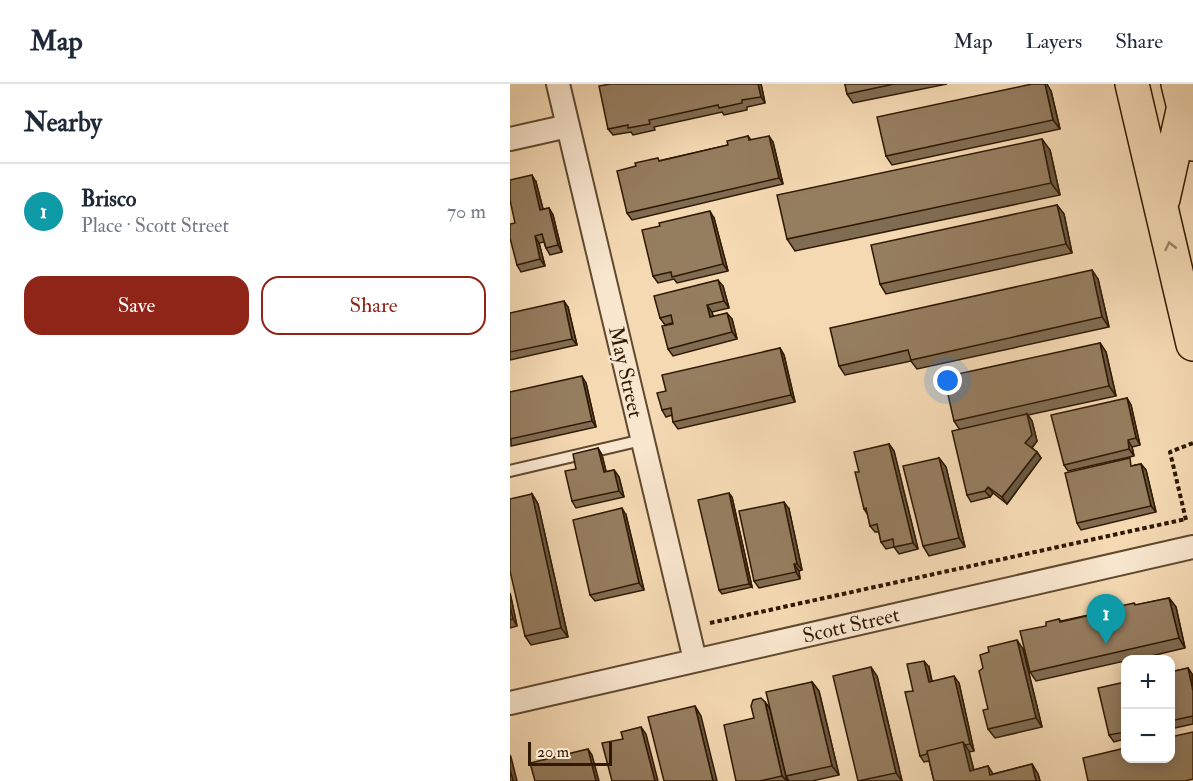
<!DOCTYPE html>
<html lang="en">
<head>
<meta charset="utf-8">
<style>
	:root { --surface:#fff; --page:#f6f6f7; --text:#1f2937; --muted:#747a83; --line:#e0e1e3; --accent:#8f2418 }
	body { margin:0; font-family:"IM FELL Double Pica",serif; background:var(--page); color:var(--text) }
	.controls { position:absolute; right:18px; bottom:18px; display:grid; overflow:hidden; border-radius:12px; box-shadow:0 3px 15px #0003 }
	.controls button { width:54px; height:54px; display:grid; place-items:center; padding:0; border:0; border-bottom:2px solid var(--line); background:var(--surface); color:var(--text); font:30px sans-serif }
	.scale { position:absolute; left:18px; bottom:15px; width:84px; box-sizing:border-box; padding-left:6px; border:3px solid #2f1903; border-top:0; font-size:16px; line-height:21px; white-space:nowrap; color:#2f1903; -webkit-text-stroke:4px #f8e6ce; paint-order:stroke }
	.you { position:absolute; left:438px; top:297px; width:21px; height:21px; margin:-15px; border:4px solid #fff; border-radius:50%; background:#1a73e8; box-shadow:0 0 0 9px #1a73e833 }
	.badge { display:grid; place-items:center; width:39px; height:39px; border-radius:50%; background:var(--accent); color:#fff; font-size:20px; font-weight:700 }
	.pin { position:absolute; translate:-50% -50px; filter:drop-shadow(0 2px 3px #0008) }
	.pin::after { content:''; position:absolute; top:32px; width:21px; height:18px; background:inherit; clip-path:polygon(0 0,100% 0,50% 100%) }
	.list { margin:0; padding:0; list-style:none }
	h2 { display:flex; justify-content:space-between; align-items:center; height:78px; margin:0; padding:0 24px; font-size:26px }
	h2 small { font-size:20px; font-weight:400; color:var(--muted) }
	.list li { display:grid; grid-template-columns:39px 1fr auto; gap:18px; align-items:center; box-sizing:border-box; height:96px; padding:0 24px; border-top:2px solid var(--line) }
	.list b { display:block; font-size:22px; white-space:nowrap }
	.list p { margin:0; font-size:20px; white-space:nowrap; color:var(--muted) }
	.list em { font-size:20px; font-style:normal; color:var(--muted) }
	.actions { display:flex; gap:12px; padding:18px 24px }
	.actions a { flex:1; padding:14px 0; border:2px solid var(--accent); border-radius:18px; text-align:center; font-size:21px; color:var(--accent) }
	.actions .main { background:var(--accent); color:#fff }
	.map { position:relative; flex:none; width:683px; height:697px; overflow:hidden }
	header { display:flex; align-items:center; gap:36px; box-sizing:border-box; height:84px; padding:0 30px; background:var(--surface); border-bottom:2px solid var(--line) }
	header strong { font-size:28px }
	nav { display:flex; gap:33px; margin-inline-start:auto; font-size:21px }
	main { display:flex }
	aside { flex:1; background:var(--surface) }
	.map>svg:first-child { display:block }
</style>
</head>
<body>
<header>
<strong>Map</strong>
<nav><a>Map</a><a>Layers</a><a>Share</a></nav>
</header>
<main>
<aside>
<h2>Nearby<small></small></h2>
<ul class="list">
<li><span class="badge" style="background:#0f9aa8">1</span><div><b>Brisco</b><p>Place · Scott Street</p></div><em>70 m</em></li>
</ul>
<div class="actions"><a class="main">Save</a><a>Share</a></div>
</aside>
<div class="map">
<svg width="683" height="697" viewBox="0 0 683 697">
	<rect width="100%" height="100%" fill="#f4d9b3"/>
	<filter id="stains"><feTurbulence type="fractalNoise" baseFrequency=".00333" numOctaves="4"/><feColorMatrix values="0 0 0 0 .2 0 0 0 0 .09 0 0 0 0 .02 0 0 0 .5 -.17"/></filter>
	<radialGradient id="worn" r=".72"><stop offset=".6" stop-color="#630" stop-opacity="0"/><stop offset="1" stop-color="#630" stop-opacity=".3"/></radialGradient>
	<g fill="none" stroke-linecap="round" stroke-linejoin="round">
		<defs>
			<path id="lane" d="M0 387 132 356"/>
			<path id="street" d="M48 0 185 576
				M0 55 58 42
				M0 619 683 463"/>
			<path id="primary" d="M622 0 683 260
				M653 115 674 22"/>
			<path id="highway" d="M668 0 683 60"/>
		</defs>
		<use href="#lane" stroke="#60492f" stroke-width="14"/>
		<use href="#street" stroke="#60492f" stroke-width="26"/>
		<use href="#primary" stroke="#2f1903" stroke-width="36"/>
		<use href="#highway" stroke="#2f1903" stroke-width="36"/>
		<path stroke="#2f1903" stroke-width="4" stroke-dasharray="4.5 3" stroke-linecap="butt" d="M676 436 660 368 683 359
			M200 539 676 435"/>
		<use href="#lane" stroke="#f8e6ce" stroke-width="10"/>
		<use href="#street" stroke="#f8e6ce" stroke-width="22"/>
		<use href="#primary" stroke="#f4d9b3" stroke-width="33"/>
		<use href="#highway" stroke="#f4d9b3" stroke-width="33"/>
	</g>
	<path fill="#806c52" stroke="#2f1903" stroke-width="1.5" d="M251 0 255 19 237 23V26L214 31 212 28 144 43 145 46 123 51 121 48 103 51 98 45Z
		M335 0H437L343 19 337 10Z
		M541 7 550 45 382 81 376 72Z
		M238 52 241 56 263 58 273 100 122 136 117 129 126 82 218 61Z
		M540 66 550 111 285 167 277 155Z
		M26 98 33 125 39 124 43 131 52 168 40 171 36 164 34 158 29 159 35 182 11 188 7 181 5 139Z
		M547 121 554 130 562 169 376 210 370 200Z
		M204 134 218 187 167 199 164 195 148 199 143 192Z
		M588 195 599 243 407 285 401 277 335 291 329 282Z
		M213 202 219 224 202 228 203 232 222 235 227 255 163 272 158 265 162 239 155 241 150 234Z
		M58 223 67 261 0 276V229Z
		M590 259 596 268 606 312 518 331 522 337 527 357 522 364 527 368 531 374 497 420 483 409 480 413 461 418 457 411 450 346 444 337Z
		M270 264 274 271 285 318 168 345 163 338 162 331 156 333 152 326 156 307Z
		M76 299 86 343 1 362 0 308Z
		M617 314 621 321 630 361 622 363 624 372 558 387 554 381Z
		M379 360 384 367 408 465 389 470 384 463 376 465 371 458 369 448H365L360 442 358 431 354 425 349 388Z
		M88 364 92 371 96 388 104 386 109 393 114 413 66 424 62 417 66 385Z
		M429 374 436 383 455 463 419 472 413 462Z
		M631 380 636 386 646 428 571 446 567 439 625 381Z
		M22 410 28 420 58 553 21 561 15 552Z
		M222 413 242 503 212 510 209 506Z
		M279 425 292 486 289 487 290 495 249 504 244 497Z
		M116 431 134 506 85 517 80 511Z
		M0 509 7 542 0 544Z
		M659 514 666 523 675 564 624 576H615V577L526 597 520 588 549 535 551 537 611 524 624 519 626 521Z
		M513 565 532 643 485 654 478 645V625Z
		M419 583 422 597 449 599 464 667 459 668 464 686 478 682 483 690 522 680 528 690 530 697H424L419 677 414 678 410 672 403 607Z
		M678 584 682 590 683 593V640L660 645V588Z
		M367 592 392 697H348Z
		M302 598 309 607 329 691 302 697H279L276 692Z
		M615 598V655L604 658 599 651Z
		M255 618 260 625 277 697H226L244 634Z"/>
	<path fill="#685842" stroke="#2f1903" stroke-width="1.5" d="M248 0H251L255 19 251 13Z
		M535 0H537L541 7 550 45 543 36Z
		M259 52 263 58 273 100 269 94Z
		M532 55 540 66 550 111 541 99Z
		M22 91 26 98 35 133 30 126Z
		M547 121 554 130 562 169 556 160Z
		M39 124 43 131 52 168 48 161Z
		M200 127 204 134 218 187 213 180Z
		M25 152 29 159 35 182 30 175Z
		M582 186 588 195 599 243 592 233Z
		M208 196 213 202 219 224 214 217Z
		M54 217 58 223 67 261 62 255Z
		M197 221 202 228 205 240 200 233Z
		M217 229 222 235 227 255 222 248Z
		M590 259 596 268 606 312 599 302Z
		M270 264 274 271 285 318 281 311Z
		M72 292 76 299 86 343 82 337Z
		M617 314 621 321 630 361 626 354Z
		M517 330 522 337 527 357 520 366 515 359Z
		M618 356 622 363 624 372 619 365Z
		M379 360 384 367 408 465 403 459Z
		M88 364 92 371 98 395 94 388Z
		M527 368 531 374 497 420 492 413Z
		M429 374 436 383 455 463 449 454Z
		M631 380 636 386 646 428 641 422Z
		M104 386 109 393 114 413 109 407Z
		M478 403 483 409 480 413 475 407Z
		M219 409 222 413 242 503 239 500Z
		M22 410 28 420 58 553 51 544Z
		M274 418 279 425 292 486 287 480Z
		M112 424 116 431 134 506 129 499Z
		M284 480 289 487 290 495 286 488Z
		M0 509 7 542 3 535 0 523Z
		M659 514 666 523 675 564 669 554Z
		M507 556 513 565 532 643 526 634Z
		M414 577 419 583 423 605 419 598Z
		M361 583 367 592 392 697 386 689Z
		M678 584 682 590 683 607Z
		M444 592 449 599 464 667 460 660Z
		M302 598 309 607 329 691 322 682Z
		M255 618 260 625 277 697 272 692Z
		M185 622 191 632 207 697H203Z
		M131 643 136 650 148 697H145Z
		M453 658 459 667 466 696 460 687Z
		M78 665 82 671 89 697H86Z
		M0 671 1 673 7 697H3L0 686Z
		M522 680 528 690 530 697H526Z"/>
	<path fill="#957d5f" stroke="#2f1903" stroke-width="1.5" d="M100 0H248L251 13 232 16V19L209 24 208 21 139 36 140 40 118 44V41L98 45 89 2Z
		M335 0H384L337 10Z
		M522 0H535L543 36 376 72 367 33Z
		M238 52 239 56 259 52 269 94 117 129 107 87 126 82 125 79 148 74 149 77 218 61 217 57Z
		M532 55 541 99 277 155 267 111Z
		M22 91 30 126 39 124 48 161 36 164 32 150 25 152 30 175 7 181 0 154V140L5 139 0 116V96Z
		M547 121 556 160 370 200 361 161Z
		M200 127 213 180 162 193 161 188 143 192 132 146 150 142 149 139Z
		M582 186 592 233 401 276 398 266 329 282 320 244Z
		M208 196 214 217 197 221 200 233 217 229 222 248 158 265 152 242 163 240 161 231 150 234 144 212Z
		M54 217 62 255 0 268V229Z
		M590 259 599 302 444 337 434 293Z
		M270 264 281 311 163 338 161 324 152 326 147 309 156 307 152 291Z
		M72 292 82 337 0 355V308Z
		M617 314 626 354 618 356 619 365 554 381 541 331Z
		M517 330 522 351 515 359 527 368 492 413 478 403 475 407 457 411 442 347Z
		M379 360 403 459 384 463 383 455 371 458 367 440 360 442 356 424 354 425 345 388H349L344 368Z
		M88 364 94 388 104 386 109 407 62 417 55 387 66 385 63 370Z
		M429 374 449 454 413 462 393 382Z
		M620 374 621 382 631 380 641 422 567 439 555 389Z
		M219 409 239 500 209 506 188 416Z
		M22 410 51 544 15 552 0 487V415Z
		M274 418 287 480H284L286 488 244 497 229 427Z
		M112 424 129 499 80 511 63 436Z
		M659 514 669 554 520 588 510 547 536 542V538L549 535 550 538 611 524 610 522 624 519 625 521Z
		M0 523 3 535 0 536Z
		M507 556 526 634 478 645 473 626 478 625 469 587 473 584 470 571 479 568 478 563Z
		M414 577 419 598 444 592 460 660 455 661 453 658 417 667V670L410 672 395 608 403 607 397 580Z
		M361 583 386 689 348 697 323 592Z
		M678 584 683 607V632L660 637V588Z
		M302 598 322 682 276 692 256 608Z
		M615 598V648L599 651 588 604Z
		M251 614 255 618 272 692 250 697H226L214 641 244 634 241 622 243 616Z
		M185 622 203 697H154L138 633Z
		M131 643 145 697H102L92 659 113 655 111 648Z
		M683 648V695L675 697H578L573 674 615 664V675H660V653Z
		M453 658 460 687 478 682 480 691 522 680 526 697H424L417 667Z
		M78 665 86 697H25L20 679Z
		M0 686 3 697H0Z"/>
	<defs><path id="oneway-chevron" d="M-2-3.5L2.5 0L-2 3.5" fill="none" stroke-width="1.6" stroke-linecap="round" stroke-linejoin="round" transform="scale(1.5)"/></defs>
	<use stroke="#9b8364" href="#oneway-chevron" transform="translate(660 162) rotate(-103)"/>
	<g text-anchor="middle" stroke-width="5" stroke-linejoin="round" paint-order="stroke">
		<g font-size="21" fill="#2f1903" stroke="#f8e6ce">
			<text transform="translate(116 288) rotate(77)" y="7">May Street</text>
			<text transform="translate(341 541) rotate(-13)" y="7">Scott Street</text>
		</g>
	</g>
	<rect width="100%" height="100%" filter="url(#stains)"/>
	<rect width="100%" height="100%" fill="url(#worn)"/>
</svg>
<div class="controls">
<button>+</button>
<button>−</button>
</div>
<div class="scale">20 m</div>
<div class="you"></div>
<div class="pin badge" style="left:596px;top:560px;background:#0f9aa8">1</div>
</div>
</main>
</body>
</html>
